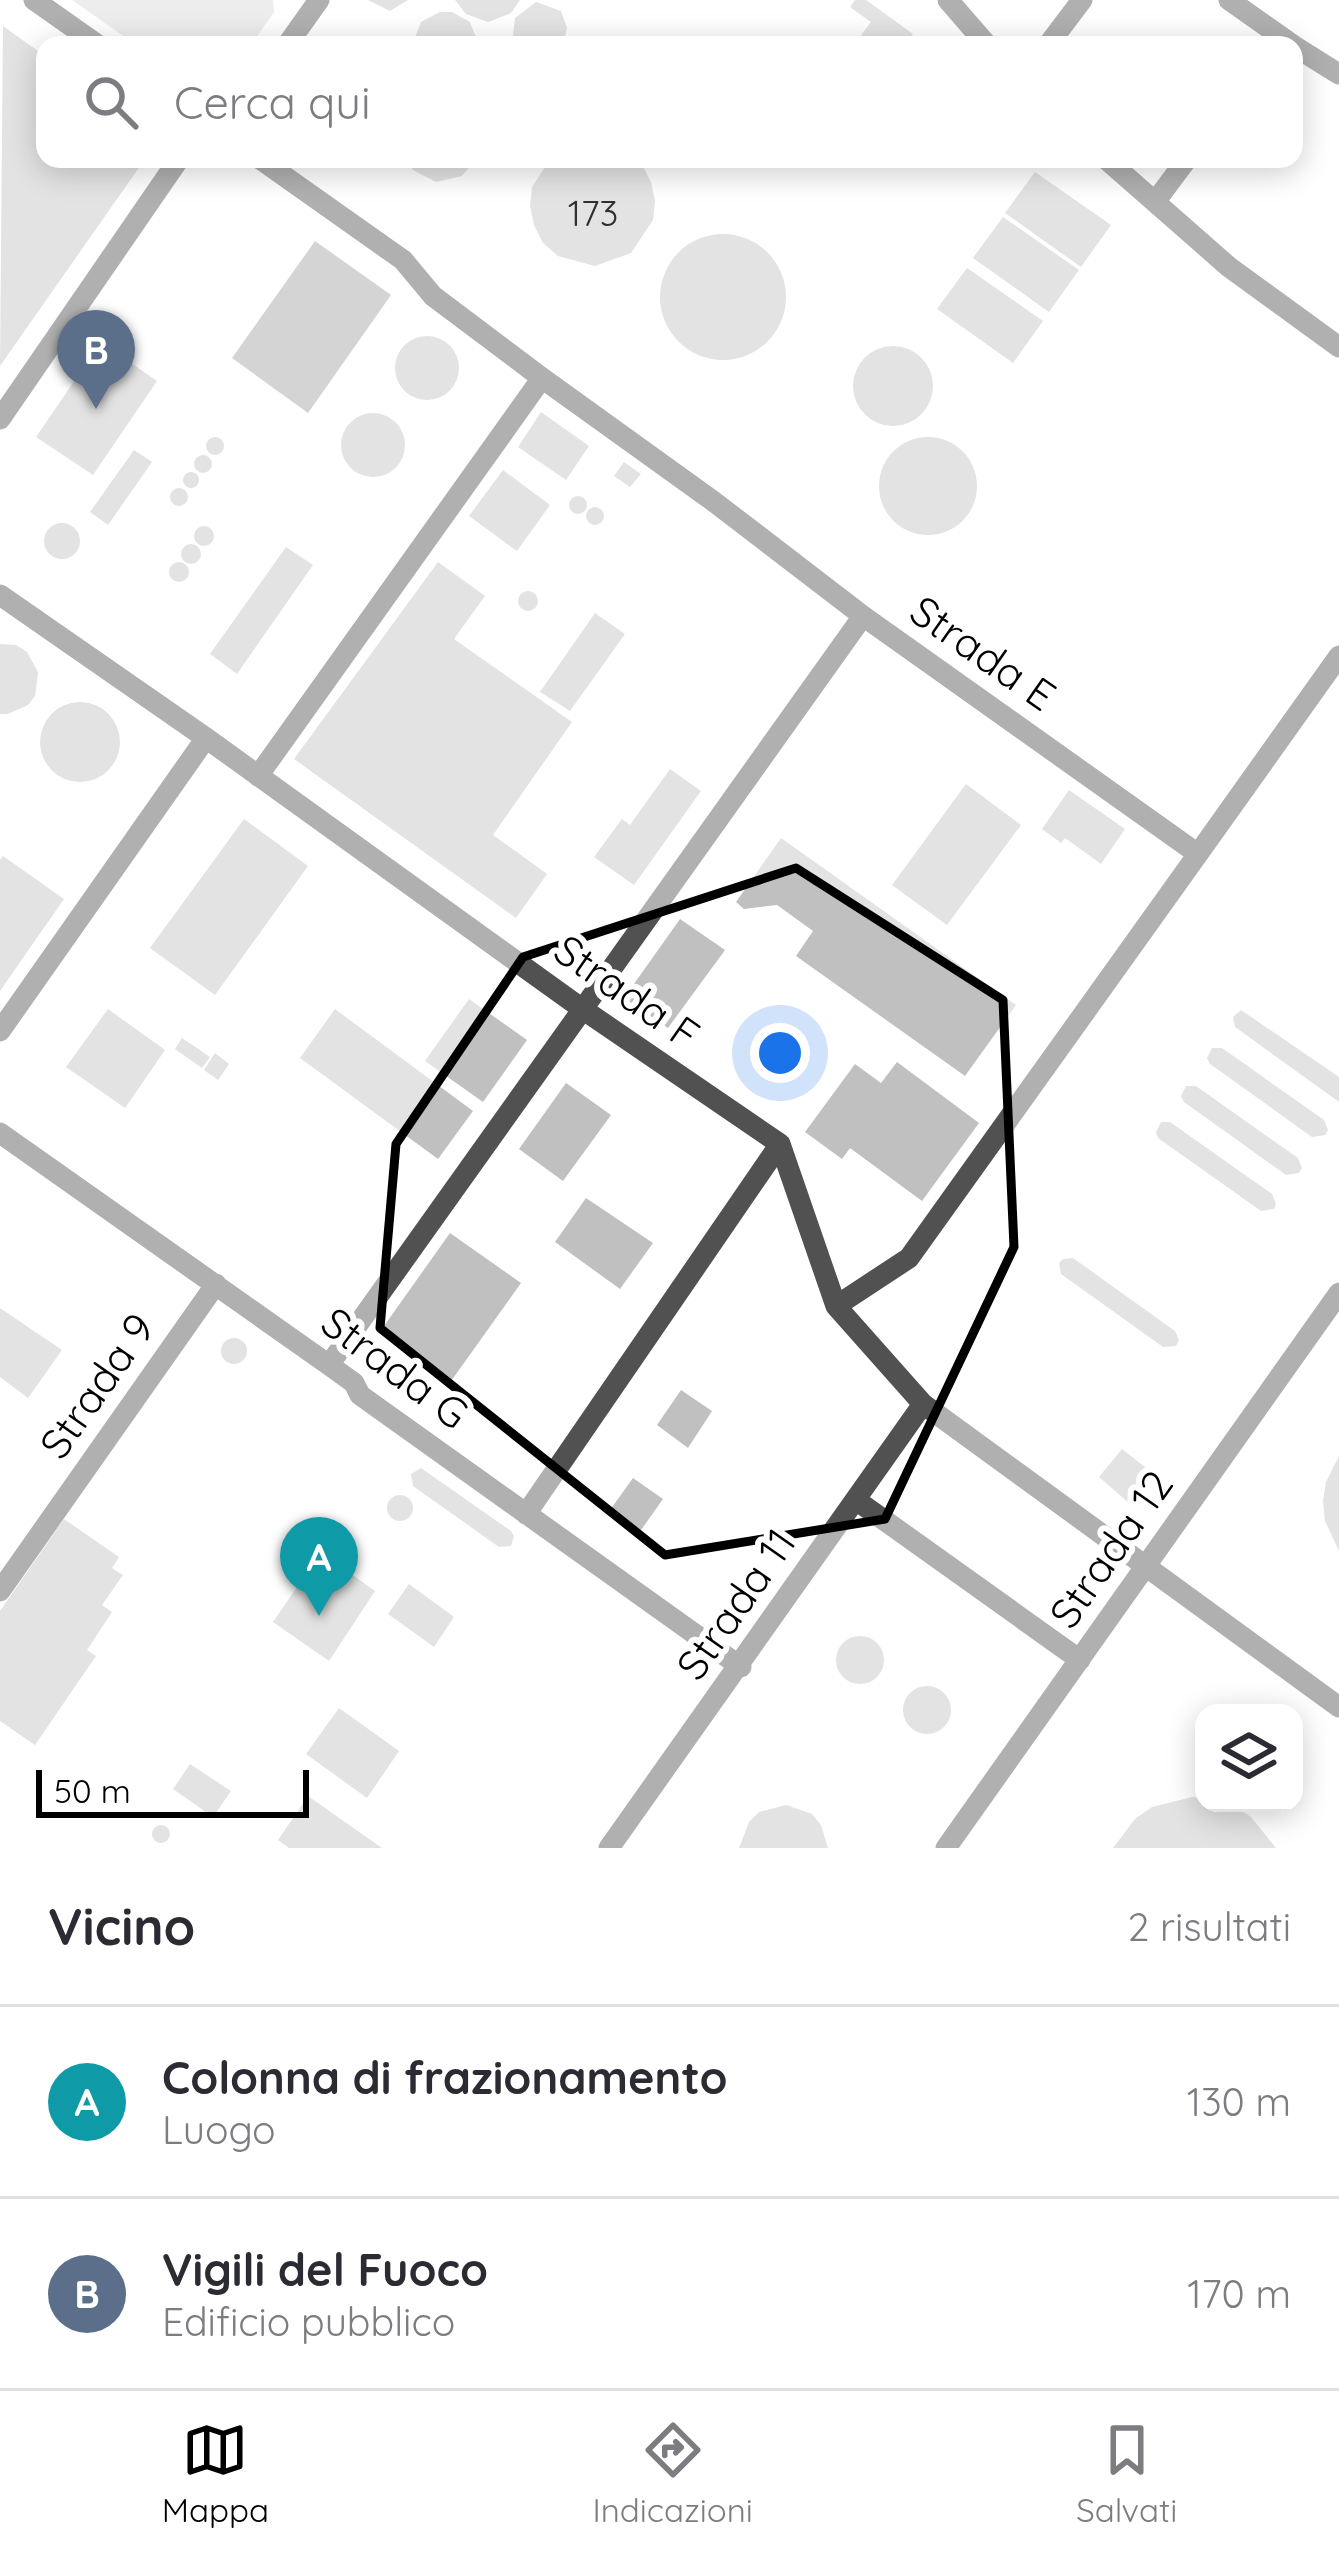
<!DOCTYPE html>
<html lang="it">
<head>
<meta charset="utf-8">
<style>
	:root { --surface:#fff; --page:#f2f2f3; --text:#2b2b33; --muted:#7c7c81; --line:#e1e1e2; --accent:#000 }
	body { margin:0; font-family:Quicksand,sans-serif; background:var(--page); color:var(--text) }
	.controls { position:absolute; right:36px; bottom:36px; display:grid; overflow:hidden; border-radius:24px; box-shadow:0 6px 30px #0003 }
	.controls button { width:108px; height:108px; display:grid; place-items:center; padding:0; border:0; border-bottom:3px solid var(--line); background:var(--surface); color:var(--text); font:60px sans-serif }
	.scale { position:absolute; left:36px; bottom:30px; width:273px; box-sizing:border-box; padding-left:12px; border:6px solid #000; border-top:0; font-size:33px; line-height:42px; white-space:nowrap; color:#000; -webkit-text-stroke:9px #fff; paint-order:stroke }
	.you { position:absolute; left:780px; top:1053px; width:42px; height:42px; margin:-30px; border:9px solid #fff; border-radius:50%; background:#1a73e8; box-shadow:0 0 0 18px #1a73e833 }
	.badge { display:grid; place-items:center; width:78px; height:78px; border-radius:50%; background:var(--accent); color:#fff; font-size:39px; font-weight:700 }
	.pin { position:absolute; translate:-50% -99px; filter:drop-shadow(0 3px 6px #0008) }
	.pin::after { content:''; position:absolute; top:63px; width:42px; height:36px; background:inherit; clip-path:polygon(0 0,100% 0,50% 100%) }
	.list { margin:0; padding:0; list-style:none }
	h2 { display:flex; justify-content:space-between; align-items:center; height:156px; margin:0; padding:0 48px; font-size:51px }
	h2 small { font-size:39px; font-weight:400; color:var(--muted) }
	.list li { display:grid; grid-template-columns:78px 1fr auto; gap:36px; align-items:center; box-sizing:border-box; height:192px; padding:0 48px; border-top:3px solid var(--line) }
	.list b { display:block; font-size:45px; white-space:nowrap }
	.list p { margin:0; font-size:39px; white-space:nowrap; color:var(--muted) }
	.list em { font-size:39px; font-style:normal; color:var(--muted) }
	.icon { flex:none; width:66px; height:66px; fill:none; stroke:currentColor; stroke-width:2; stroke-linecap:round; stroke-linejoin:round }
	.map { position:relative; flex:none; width:1339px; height:1848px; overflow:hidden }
	.search { position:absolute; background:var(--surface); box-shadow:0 6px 30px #0003; left:36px; right:36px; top:36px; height:132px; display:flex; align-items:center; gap:30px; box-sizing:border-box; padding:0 42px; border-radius:24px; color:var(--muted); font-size:45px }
	.sheet { height:540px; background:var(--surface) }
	nav { display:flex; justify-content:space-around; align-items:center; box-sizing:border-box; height:168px; border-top:3px solid var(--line); background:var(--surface); font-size:33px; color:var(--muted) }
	nav a { display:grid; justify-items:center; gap:6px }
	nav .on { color:var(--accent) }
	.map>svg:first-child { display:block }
</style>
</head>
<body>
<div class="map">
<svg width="1339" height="1848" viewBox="0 0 1339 1848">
	<rect width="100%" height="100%" fill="#fff"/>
	<path fill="#d8d8d8" d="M72 0H273L274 12 251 45H136Z"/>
	<path fill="#9f9f9f" d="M315 241 391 295 308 413 232 358Z"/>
	<path fill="#c0c0c0" d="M368 0H408L390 11Z
		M455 0H520L511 13 488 22 466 14Z
		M855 0H866L913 34 905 45H874L861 35 871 22 850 7Z
		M536 2 561 11 567 28 563 45 517 44 513 35 515 18Z
		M440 12H452L470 22 479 45H412L421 22Z
		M3 26 45 56V159H145L0 366Z
		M406 159H476L462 176 436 182 413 170Z
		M550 159H635L642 165 651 182 655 201 653 220 631 253 595 266 558 256 543 243 534 225 530 206 532 187Z
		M1035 172 1111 225 1081 267 1005 213Z
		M1003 217 1079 270 1049 312 973 258Z
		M660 297a63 63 0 1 1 126 0a63 63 0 1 1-126 0Z
		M967 268 1043 321 1013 363 937 309Z
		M395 368a32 32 0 1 1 64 0a32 32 0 1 1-64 0Z
		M101 342 157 381 93 475 36 437Z
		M853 386a40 40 0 1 1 80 0a40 40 0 1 1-80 0Z
		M541 412 589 446 566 480 518 447Z
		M341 445a32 32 0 1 1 64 0a32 32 0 1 1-64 0Z
		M879 486a49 49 0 1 1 98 0a49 49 0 1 1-98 0Z
		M206 446a9 9 0 1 1 18 0a9 9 0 1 1-18 0Z
		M134 450 152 462 108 525 90 512Z
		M194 464a9 9 0 1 1 18 0a9 9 0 1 1-18 0Z
		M624 462 641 474 630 487 614 476Z
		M503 470 550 505 517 551 469 516Z
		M183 480a8 8 0 1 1 16 0a8 8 0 1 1-16 0Z
		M170 497a9 9 0 1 1 18 0a9 9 0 1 1-18 0Z
		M569 505a9 9 0 1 1 18 0a9 9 0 1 1-18 0Z
		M586 516a9 9 0 1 1 18 0a9 9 0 1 1-18 0Z
		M44 541a18 18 0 1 1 36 0a18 18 0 1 1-36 0Z
		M194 536a10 10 0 1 1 20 0a10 10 0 1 1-20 0Z
		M181 554a10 10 0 1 1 20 0a10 10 0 1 1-20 0Z
		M286 547 313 565 237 674 210 654Z
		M169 572a10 10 0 1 1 20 0a10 10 0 1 1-20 0Z
		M438 562 485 596 454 639 572 722 493 835 547 874 516 918 294 759Z
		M518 601a10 10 0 1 1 20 0a10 10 0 1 1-20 0Z
		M595 613 625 634 570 711 540 692Z
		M0 644 16 645 27 652 38 672 35 696 28 705 8 714H0Z
		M40 742a40 40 0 1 1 80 0a40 40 0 1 1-80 0Z
		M670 769 701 791 634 885 594 857 622 819 630 825Z
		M966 784 1021 825 947 925 892 885Z
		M1069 790 1125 829 1101 864 1065 838 1061 843 1042 829Z
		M244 819 308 866 215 995 150 948Z
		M781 838 1016 1005 965 1076 796 956 813 931 777 905 744 909 736 902Z
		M3 856 64 899 0 991V860Z
		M680 919 725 950 668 1028 624 998Z
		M469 999 527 1040 483 1102 425 1061Z
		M108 1009 165 1050 125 1108 66 1067Z
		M335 1009 473 1111 438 1159 300 1058Z
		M1241 1010 1339 1077V1102L1235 1027 1233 1017Z
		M182 1038 210 1057 202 1068 175 1049Z
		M1212 1048H1222L1324 1120 1328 1130 1325 1135 1312 1137 1210 1064 1207 1058Z
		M215 1053 229 1064 218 1080 204 1070Z
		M897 1062 979 1123 922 1201 850 1148 842 1159 805 1132 855 1064 881 1083Z
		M566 1083 611 1115 563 1181 519 1149Z
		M1186 1086H1196L1298 1158 1302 1168 1299 1173 1286 1175 1184 1102 1181 1096Z
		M1161 1122H1170L1272 1194 1276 1204 1274 1209 1261 1211 1158 1138 1156 1132Z
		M586 1198 653 1243 620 1289 555 1242Z
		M450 1233 521 1283 449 1384 379 1333Z
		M1073 1258 1175 1331 1179 1340 1176 1346 1163 1347 1061 1274 1059 1263 1063 1259Z
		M0 1308 62 1350 28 1398 0 1377Z
		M221 1351a13 13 0 1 1 26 0a13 13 0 1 1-26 0Z
		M681 1390 712 1411 688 1448 657 1425Z
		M1122 1449 1155 1475 1130 1504 1099 1477Z
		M1339 1456V1551L1325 1521 1323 1501 1326 1482Z
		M421 1468 511 1531 514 1536 511 1546 499 1547 413 1486 411 1474Z
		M633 1478 663 1499 641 1530 610 1510Z
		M387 1508a13 13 0 1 1 26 0a13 13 0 1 1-26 0Z
		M64 1519 119 1557 112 1568 123 1575 102 1605 112 1612 87 1650 96 1656 35 1745 0 1721V1611Z
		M329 1558 375 1591 329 1661 273 1622 306 1574 313 1579Z
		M409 1584 454 1617 434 1647 388 1614Z
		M836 1660a24 24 0 1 1 48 0a24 24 0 1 1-48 0Z
		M903 1710a24 24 0 1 1 48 0a24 24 0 1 1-48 0Z
		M339 1708 399 1751 367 1798 306 1754Z
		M190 1764 231 1791 213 1817 173 1789Z
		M308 1796 382 1848H289L278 1840Z
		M1192 1797 1204 1798V1803L1234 1806 1251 1817 1276 1848H1113L1135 1819 1152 1807Z
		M786 1805 812 1814 821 1825 828 1848H739L749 1822 759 1812Z
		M152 1834a9 9 0 1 1 18 0a9 9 0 1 1-18 0Z"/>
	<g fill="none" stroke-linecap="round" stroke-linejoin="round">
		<path stroke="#515151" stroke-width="21" d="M34 0 98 45
			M948 0 987 45
			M1229 0 1293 45
			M287 45 319 0
			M1048 45 1082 0
			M1294 46 1339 74
			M260 159 403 260 433 296 542 378 713 501 863 616 1198 854 909 1258 836 1306
			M1106 159 1229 267 1339 347
			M1155 202 1187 159
			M0 419 179 159
			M0 595 206 738 581 1008 780 1144 836 1306 923 1404 1339 1707
			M258 776 542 378
			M1198 854 1339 656
			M0 1031 206 738
			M0 1133 329 1365 354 1383 360 1395 741 1667
			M329 1365 863 616
			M856 1500 1080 1660
			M526 1514 780 1144
			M0 1591 216 1284
			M609 1848 923 1404
			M946 1848 1339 1293"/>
	</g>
	<path d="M0 0H1339V1848H0ZM796 868 1003 1000 1014 1247 885 1519 665 1555 380 1328 396 1144 523 957Z" fill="#fff" fill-opacity=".55" fill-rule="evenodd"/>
	<path fill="none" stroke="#000" stroke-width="9" stroke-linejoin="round" d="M796 868 1003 1000 1014 1247 885 1519 665 1555 380 1328 396 1144 523 957Z"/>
	<g text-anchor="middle" stroke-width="12" stroke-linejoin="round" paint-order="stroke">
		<g font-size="36" fill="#303030">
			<text x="593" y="226">173</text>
		</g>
		<g font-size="42" fill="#000" stroke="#fff">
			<text transform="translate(983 653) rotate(35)" y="15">Strada E</text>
			<text transform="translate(627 992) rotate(35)" y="15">Strada F</text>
			<text transform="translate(395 1368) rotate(37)" y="15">Strada G</text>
			<text transform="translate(97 1386) rotate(-55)" y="15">Strada 9</text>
			<text transform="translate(1111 1549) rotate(-55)" y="15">Strada 12</text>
			<text transform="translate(736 1604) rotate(-55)" y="15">Strada 11</text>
		</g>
	</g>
</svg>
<div class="controls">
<button><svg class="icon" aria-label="layers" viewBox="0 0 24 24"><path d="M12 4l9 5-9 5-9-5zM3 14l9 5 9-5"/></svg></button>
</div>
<div class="scale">50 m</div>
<div class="you"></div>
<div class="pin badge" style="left:319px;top:1616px;background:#0f9aa8">A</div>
<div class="pin badge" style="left:96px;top:409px;background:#5c6f8a">B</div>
<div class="search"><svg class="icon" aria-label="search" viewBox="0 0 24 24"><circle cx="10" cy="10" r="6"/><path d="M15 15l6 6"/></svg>Cerca qui</div>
</div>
<section class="sheet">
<h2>Vicino<small>2 risultati</small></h2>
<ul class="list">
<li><span class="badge" style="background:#0f9aa8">A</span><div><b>Colonna di frazionamento</b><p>Luogo</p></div><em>130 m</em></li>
<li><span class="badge" style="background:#5c6f8a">B</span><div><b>Vigili del Fuoco</b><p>Edificio pubblico</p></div><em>170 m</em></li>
</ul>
</section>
<nav>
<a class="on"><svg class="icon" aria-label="map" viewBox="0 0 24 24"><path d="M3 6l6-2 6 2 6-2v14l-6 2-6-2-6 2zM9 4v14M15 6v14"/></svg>Mappa</a>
<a><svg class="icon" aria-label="directions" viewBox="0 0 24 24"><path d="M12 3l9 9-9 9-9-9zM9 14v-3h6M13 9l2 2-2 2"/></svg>Indicazioni</a>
<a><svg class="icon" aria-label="saved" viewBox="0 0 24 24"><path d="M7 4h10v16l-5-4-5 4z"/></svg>Salvati</a>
</nav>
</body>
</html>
